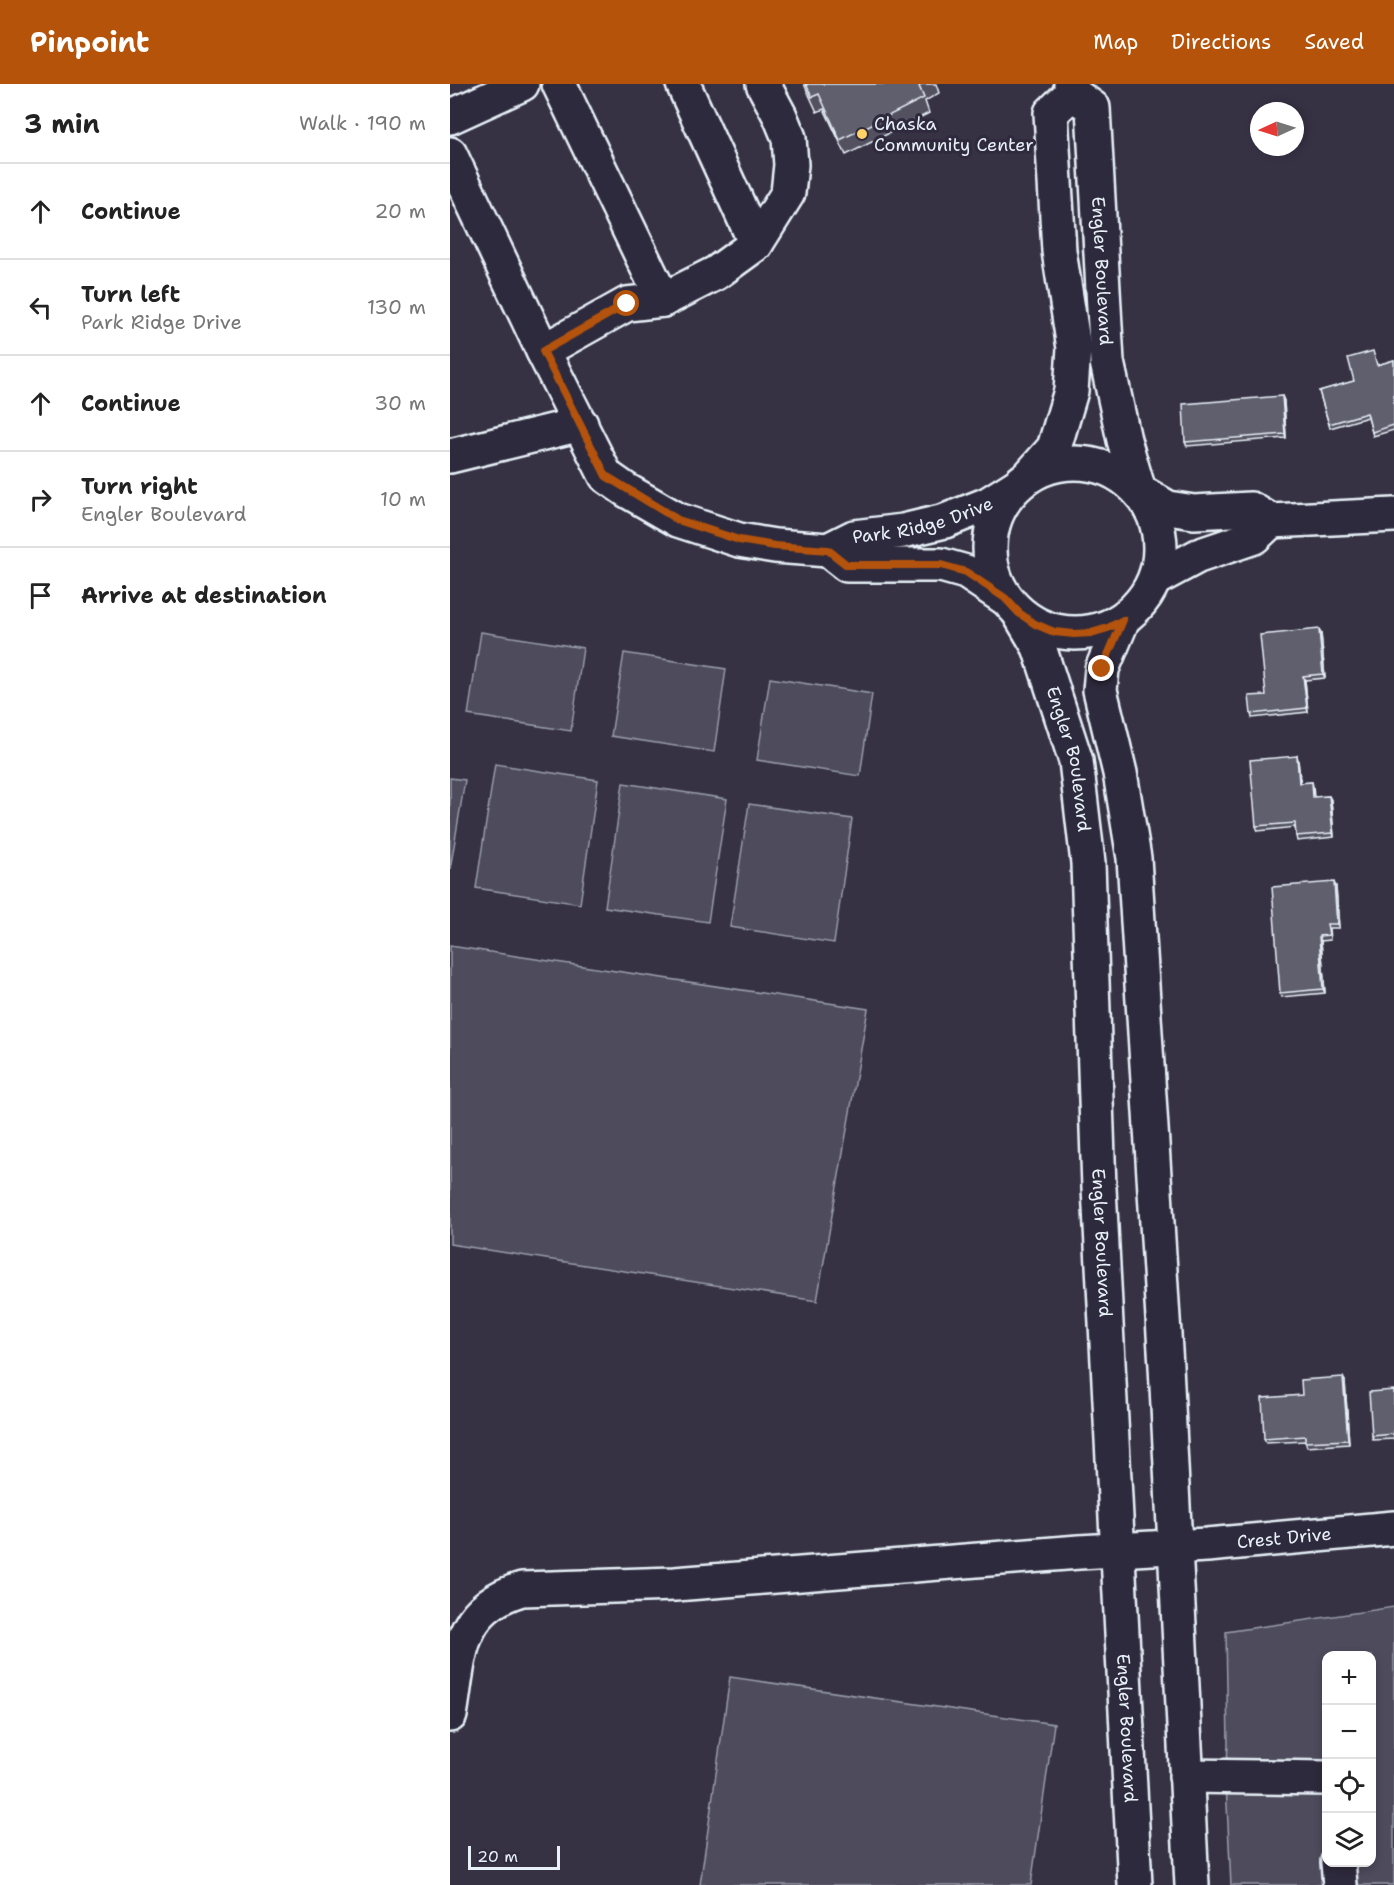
<!DOCTYPE html>
<html lang="en">
<head>
<meta charset="utf-8">
<style>
	:root { --surface:#fff; --page:#f2f2f2; --text:#222; --muted:#767676; --line:#e0e0e0; --accent:#b45309 }
	body { margin:0; font-family:"Shantell Sans",sans-serif; background:var(--page); color:var(--text) }
	.controls { position:absolute; right:18px; bottom:18px; display:grid; overflow:hidden; border-radius:12px; box-shadow:0 3px 9px #0003 }
	.controls button { width:54px; height:54px; display:grid; place-items:center; padding:0; border:0; border-bottom:2px solid var(--line); background:var(--surface); color:var(--text); font:30px sans-serif }
	.compass { position:absolute; left:800px; top:18px; width:54px; height:54px; border-radius:50%; background:var(--surface); box-shadow:0 3px 9px #0003; rotate:266deg }
	.scale { position:absolute; left:18px; bottom:15px; width:92px; box-sizing:border-box; padding-left:6px; border:3px solid #e8f1f8; border-top:0; font-size:16px; line-height:21px; white-space:nowrap; color:#e8f1f8; -webkit-text-stroke:4px #2f2a3d; paint-order:stroke }
	.stop { position:absolute; width:18px; height:18px; margin:-14px; border:4px solid #b45309; border-radius:50%; background:#fff }
	.stop.end { background:#b45309; border-color:#fff; box-shadow:0 2px 6px #0008 }
	.list { margin:0; padding:0; list-style:none }
	h2 { display:flex; justify-content:space-between; align-items:center; height:78px; margin:0; padding:0 24px; font-size:26px }
	h2 small { font-size:20px; font-weight:400; color:var(--muted) }
	.list li { display:grid; grid-template-columns:39px 1fr auto; gap:18px; align-items:center; box-sizing:border-box; height:96px; padding:0 24px; border-top:2px solid var(--line) }
	.list b { display:block; font-size:22px; white-space:nowrap }
	.list p { margin:0; font-size:20px; white-space:nowrap; color:var(--muted) }
	.list em { font-size:20px; font-style:normal; color:var(--muted) }
	.icon { flex:none; width:33px; height:33px; fill:none; stroke:currentColor; stroke-width:2; stroke-linecap:round; stroke-linejoin:round }
	.map { position:relative; flex:none; width:944px; height:1801px; overflow:hidden }
	header { display:flex; align-items:center; gap:36px; box-sizing:border-box; height:84px; padding:0 30px; background:var(--accent); color:#fff }
	header strong { font-size:28px }
	nav { display:flex; gap:33px; margin-inline-start:auto; font-size:21px }
	main { display:flex }
	aside { flex:1; background:var(--surface) }
	.map>svg:first-child { display:block }
</style>
</head>
<body>
<header>
<strong>Pinpoint</strong>
<nav><a>Map</a><a>Directions</a><a>Saved</a></nav>
</header>
<main>
<aside>
<h2>3 min<small>Walk · 190 m</small></h2>
<ul class="list">
<li><svg class="icon" aria-label="ahead" viewBox="0 0 24 24"><path d="M12 20V5M6 11l6-6 6 6"/></svg><div><b>Continue</b></div><em>20 m</em></li>
<li><svg class="icon" aria-label="left" viewBox="0 0 24 24"><path d="M17 20v-9H6M10 6l-5 5 5 5"/></svg><div><b>Turn left</b><p>Park Ridge Drive</p></div><em>130 m</em></li>
<li><svg class="icon" aria-label="ahead" viewBox="0 0 24 24"><path d="M12 20V5M6 11l6-6 6 6"/></svg><div><b>Continue</b></div><em>30 m</em></li>
<li><svg class="icon" aria-label="right" viewBox="0 0 24 24"><path d="M7 20v-9h11M14 6l5 5-5 5"/></svg><div><b>Turn right</b><p>Engler Boulevard</p></div><em>10 m</em></li>
<li><svg class="icon" aria-label="arrive" viewBox="0 0 24 24"><path d="M6 21V4h12l-3 4 3 4H6"/></svg><div><b>Arrive at destination</b></div></li>
</ul>
</aside>
<div class="map">
<svg width="944" height="1801" viewBox="0 0 944 1801">
	<rect width="100%" height="100%" fill="#363244"/>
	<filter id="ink" filterUnits="userSpaceOnUse"><feTurbulence type="fractalNoise" baseFrequency=".0167" numOctaves="2"/><feDisplacementMap in="SourceGraphic" scale="12" xChannelSelector="R" yChannelSelector="G"/><feConvolveMatrix kernelMatrix="1 2 1 2 8 2 1 2 1" color-interpolation-filters="sRGB"/></filter>
	<g filter="url(#ink)">
		<path fill="#4d4b5c" stroke="#9a9eaa" stroke-width="1.5" fill-rule="evenodd" d="M31 548 133 564 121 647 18 631Z
			M174 569 276 585 264 668 161 652Z
			M320 594 422 610 410 692 307 676Z
			M45 680 148 696 130 820 26 804Z
			M0 694 15 696 0 786Z
			M173 699 277 715 258 838 155 823Z
			M299 720 402 735 384 859 280 843Z
			M0 862 418 925 367 1217 0 1160Z
			M944 1523V1801H781L776 1700 778 1660 776 1548ZM876 1572H922V1778H876Z
			M280 1593 604 1640 581 1801H250Z"/>
		<g fill="none" stroke-linecap="round" stroke-linejoin="round">
			<defs>
				<g id="minor">
					<path d="M109 0 213 216"/>
					<path d="M0 33 72 0"/>
					<path id="s1" d="M0 70 93 267 156 392 176 406 228 436 289 456 325 462 378 466 404 453 453 447 495 437 538 420 565 403"/>
					<path d="M306 160 338 109 341 81 339 54 330 32 313 0"/>
					<path d="M93 267 177 220 213 216 266 189 306 160 233 0"/>
					<path d="M0 372 131 340"/>
					<path d="M689 407 718 424 744 428 801 425 821 437 944 431"/>
					<path d="M378 466 397 481H491L516 488 555 514"/>
					<path d="M705 495 748 472 804 453 821 437"/>
					<path id="s2" d="M0 1631C10 1573 6 1524 72 1505L225 1500 629 1468 757 1461 944 1444"/>
					<path d="M736 1692 876 1694"/>
					<path d="M888 1778 890 1801"/>
				</g>
				<g id="major">
					<path id="s3" d="M622 9 643 24 657 278 674 356 689 407"/>
					<circle cx="625" cy="464" r="85"/>
					<path d="M581 390 604 364 621 307 624 264 609 167 601 29 622 9 621 0"/>
					<path id="s4" d="M569 529 589 563 626 677 638 779 649 1104 685 1801"/>
					<path d="M673 535 652 585 650 606 670 689 684 774 716 1282 742 1801"/>
				</g>
			</defs>
			<use href="#minor" stroke="#e8f1f8" stroke-width="38"/>
			<use href="#major" stroke="#e8f1f8" stroke-width="38"/>
			<use href="#minor" stroke="#2f2a3d" stroke-width="33"/>
			<use href="#major" stroke="#2f2a3d" stroke-width="33"/>
		</g>
		<path fill="#53515f" stroke="#e8f1f8" stroke-width="1.5" d="M354 0H486L489 9 475 17 479 29 396 71 374 25 367 28Z
			M944 276V346L923 352 918 333 880 344 869 307 904 297 928 281Z
			M832 312 834 317 836 354 737 362 735 358Z
			M871 549 875 594 855 596 858 628 802 634 801 630 816 611Z
			M847 672 848 676 850 699 862 698 863 702 864 713 879 712 881 716 884 753 847 757 846 752 845 743 808 747 806 742Z
			M886 803 889 844H879L880 856 871 857 875 909 831 913 830 909Z
			M895 1297 899 1360 857 1363 855 1357 816 1359 814 1355 852 1311Z
			M944 1306V1355L923 1356 922 1352Z"/>
		<path fill="#43424d" stroke="#e8f1f8" stroke-width="1.5" d="M832 312 834 317 836 354 835 350Z
			M869 545 871 549 875 594 873 590Z
			M853 592 855 596 858 628 857 624Z
			M847 672 848 676 851 703 849 699Z
			M879 712 881 716 884 753 883 749Z
			M884 798 886 803 889 844 887 840Z
			M869 852 871 857 875 909 873 905Z
			M893 1293 895 1297 899 1360 898 1356Z"/>
		<path fill="#605e6e" stroke="#e8f1f8" stroke-width="1.5" d="M356 0H473L469 2 474 14 390 56 369 10 362 13Z
			M923 267 927 281 944 276V341L922 348 917 329 879 340 869 307 904 297 898 274Z
			M832 312 835 350 735 358 733 320Z
			M869 545 873 590 853 592 857 624 801 630 799 612 816 611 810 551Z
			M847 672 849 699 862 698 863 713 879 712 883 749 846 752 845 739 806 742 800 676Z
			M884 798 887 840H877L879 851 869 852 873 905 830 909 822 803Z
			M893 1293 898 1356 855 1358V1352L814 1355 812 1314 852 1311 851 1296Z
			M944 1306V1350L922 1352 919 1308Z"/>
	</g>
	<g fill="none" stroke-linecap="round" stroke-linejoin="round" filter="url(#ink)">
		<path stroke="#b45309" stroke-width="8" d="M177 220 93 267 156 392 228 436 289 456 325 462 378 466 397 481H491L516 488 555 514 569 529 585 540 604 548 624 550 641 549 658 544 673 536 652 585"/>
	</g>
	<circle fill="#ffd166" stroke="#2f2a3d" stroke-width="2" cx="412" cy="50" r="6"/>
	<g text-anchor="middle" stroke-width="6" stroke-linejoin="round" paint-order="stroke">
		<g font-size="18" fill="#e8f1f8" stroke="#2f2a3d" text-anchor="start">
			<text x="424" y="46">Chaska<tspan x="424" dy="21">Community Center</tspan></text>
		</g>
		<g font-size="18" fill="#e8f1f8" stroke="#2f2a3d">
			<text dy="6" stroke="none"><textPath href="#s3" startOffset="189">Engler Boulevard</textPath></text>
			<text dy="6" stroke="none"><textPath href="#s1" startOffset="696">Park Ridge Drive</textPath></text>
			<text dy="6" stroke="none"><textPath href="#s4" startOffset="156">Engler Boulevard</textPath></text>
			<text dy="6" stroke="none"><textPath href="#s4" startOffset="642">Engler Boulevard</textPath></text>
			<text dy="6" stroke="none"><textPath href="#s2" startOffset="921">Crest Drive</textPath></text>
			<text dy="6" stroke="none"><textPath href="#s4" startOffset="1128">Engler Boulevard</textPath></text>
		</g>
	</g>
</svg>
<div class="controls">
<button>+</button>
<button>−</button>
<button><svg class="icon" aria-label="locate" viewBox="0 0 24 24"><circle cx="12" cy="12" r="6"/><path d="M12 2v4M12 18v4M2 12h4M18 12h4"/></svg></button>
<button><svg class="icon" aria-label="layers" viewBox="0 0 24 24"><path d="M12 4l9 5-9 5-9-5zM3 14l9 5 9-5"/></svg></button>
</div>
<svg class="compass" viewBox="-18 -18 36 36"><path d="M0-13l5 13h-10z" fill="#e53935"/><path d="M0 13l5-13h-10z" fill="#767676"/></svg>
<div class="scale">20 m</div>
<div class="stop" style="left:177px;top:220px"></div>
<div class="stop end" style="left:652px;top:585px"></div>
</div>
</main>
</body>
</html>
